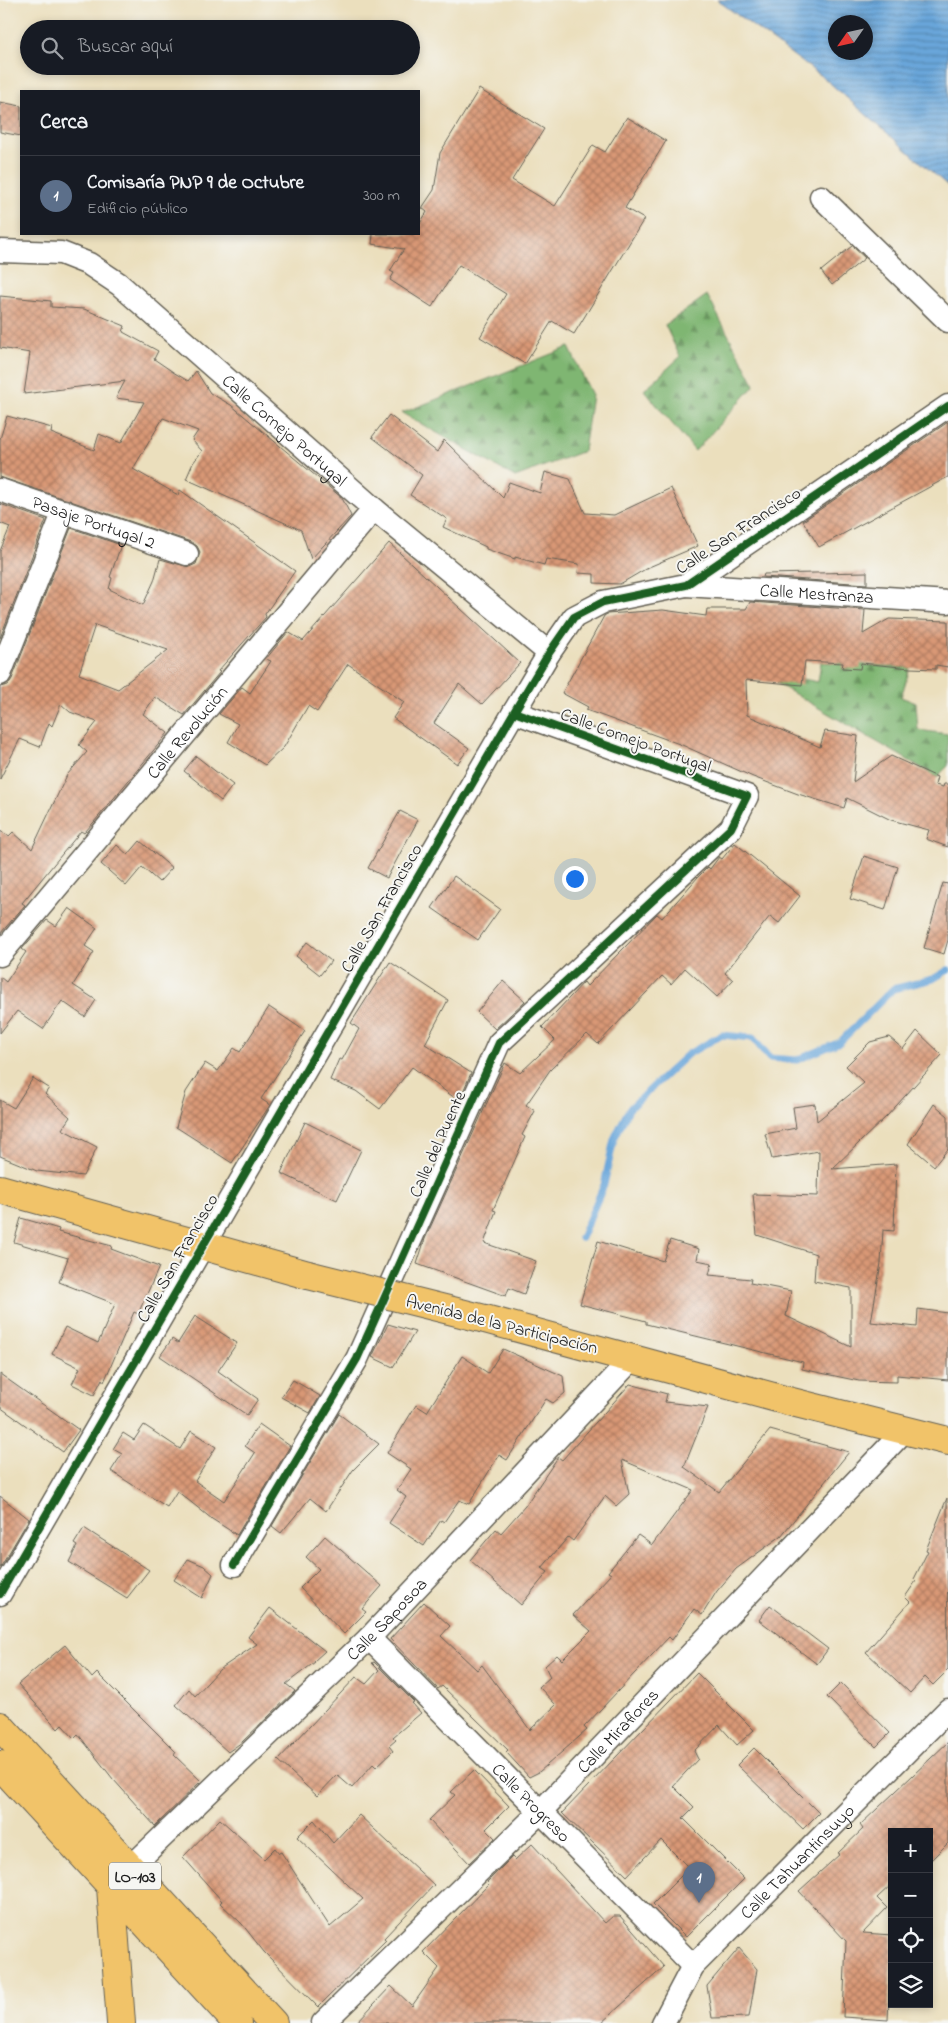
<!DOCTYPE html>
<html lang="es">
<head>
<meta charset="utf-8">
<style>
	:root { --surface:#171b24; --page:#20242c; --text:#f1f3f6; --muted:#9ea1a6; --line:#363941; --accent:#ea580c }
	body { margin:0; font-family:"Indie Flower",sans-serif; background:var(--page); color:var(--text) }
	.controls { position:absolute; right:15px; bottom:15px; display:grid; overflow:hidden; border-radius:0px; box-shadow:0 2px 8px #0003 }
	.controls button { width:45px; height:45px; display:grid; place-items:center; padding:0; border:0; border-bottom:1px solid var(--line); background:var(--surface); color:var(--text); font:25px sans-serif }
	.compass { position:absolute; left:828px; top:15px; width:45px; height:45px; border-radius:50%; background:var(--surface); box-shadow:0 2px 8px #0003; rotate:236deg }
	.you { position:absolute; left:574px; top:878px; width:18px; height:18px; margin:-12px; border:4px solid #fff; border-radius:50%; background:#1a73e8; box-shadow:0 0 0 8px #1a73e833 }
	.badge { display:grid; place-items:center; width:32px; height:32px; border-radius:50%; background:var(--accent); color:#fff; font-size:16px; font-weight:700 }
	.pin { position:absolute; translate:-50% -41px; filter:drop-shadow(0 1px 2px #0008) }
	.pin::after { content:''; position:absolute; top:26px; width:18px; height:15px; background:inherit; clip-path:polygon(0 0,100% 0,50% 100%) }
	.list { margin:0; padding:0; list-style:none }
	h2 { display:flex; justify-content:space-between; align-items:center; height:65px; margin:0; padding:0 20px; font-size:21px }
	h2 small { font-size:16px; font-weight:400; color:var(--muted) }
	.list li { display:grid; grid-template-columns:32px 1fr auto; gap:15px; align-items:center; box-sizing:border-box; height:80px; padding:0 20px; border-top:1px solid var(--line) }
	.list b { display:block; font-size:19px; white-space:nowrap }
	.list p { margin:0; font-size:16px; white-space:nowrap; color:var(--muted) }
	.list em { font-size:16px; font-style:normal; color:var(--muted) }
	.icon { flex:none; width:28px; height:28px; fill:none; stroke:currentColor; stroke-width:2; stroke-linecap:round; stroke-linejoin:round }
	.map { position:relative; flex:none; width:948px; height:2023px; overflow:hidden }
	.search { position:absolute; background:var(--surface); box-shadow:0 2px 8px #0003; left:20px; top:20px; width:400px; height:55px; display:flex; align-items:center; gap:12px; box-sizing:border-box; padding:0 18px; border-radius:28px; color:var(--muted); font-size:19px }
	.panel { position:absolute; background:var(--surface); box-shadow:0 2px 8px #0003; left:20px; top:90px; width:400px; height:145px; border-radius:0px }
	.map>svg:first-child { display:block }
</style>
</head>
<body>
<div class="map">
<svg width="948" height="2023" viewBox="0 0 948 2023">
	<defs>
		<pattern id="forest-firs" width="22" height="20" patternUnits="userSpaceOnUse" patternTransform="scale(1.25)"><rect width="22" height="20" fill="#7fb672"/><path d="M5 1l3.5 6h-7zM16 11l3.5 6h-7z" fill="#67935d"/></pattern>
		<pattern id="water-rules" width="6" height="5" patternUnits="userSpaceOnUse" patternTransform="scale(1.25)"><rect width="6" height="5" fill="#69a6da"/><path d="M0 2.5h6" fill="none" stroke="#5686b0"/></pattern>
		<pattern id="building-cross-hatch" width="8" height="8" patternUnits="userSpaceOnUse" patternTransform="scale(1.25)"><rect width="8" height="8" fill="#d99876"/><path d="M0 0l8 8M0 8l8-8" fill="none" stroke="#af7b60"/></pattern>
	</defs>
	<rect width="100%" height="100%" fill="#f6f6f2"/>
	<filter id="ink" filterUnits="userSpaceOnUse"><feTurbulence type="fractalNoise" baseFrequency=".02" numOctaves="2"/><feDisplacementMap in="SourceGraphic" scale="10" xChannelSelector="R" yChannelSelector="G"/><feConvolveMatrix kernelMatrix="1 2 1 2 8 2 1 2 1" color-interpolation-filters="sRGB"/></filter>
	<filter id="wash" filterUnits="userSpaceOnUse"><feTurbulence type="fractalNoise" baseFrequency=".0096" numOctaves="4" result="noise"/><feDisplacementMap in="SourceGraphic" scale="20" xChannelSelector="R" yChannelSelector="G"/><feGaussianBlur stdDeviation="1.12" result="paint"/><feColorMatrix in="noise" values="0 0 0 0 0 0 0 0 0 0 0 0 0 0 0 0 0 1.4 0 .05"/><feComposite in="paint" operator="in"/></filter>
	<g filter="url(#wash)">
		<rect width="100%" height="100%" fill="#ebdfbd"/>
		<path fill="url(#forest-firs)" stroke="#4e6947" d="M707 295 755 385 695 451 644 390 680 357 665 325Z
			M569 347 592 395 584 451 515 477 402 413Z
			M821 662 910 668 901 697 916 703 918 730 948 734V766L937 777 776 683 803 679 818 682Z"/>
		<path fill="url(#water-rules)" stroke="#42617b" fill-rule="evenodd" d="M717 0H948V186L824 78ZM836 22H866V52H836Z"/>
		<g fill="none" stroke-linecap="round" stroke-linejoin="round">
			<path stroke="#69a6da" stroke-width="7" d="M581 1238 604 1185 614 1139 629 1109 688 1054 722 1035 753 1038 769 1058 797 1060 840 1042 893 989 933 979 948 970"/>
		</g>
		<g id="blocks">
			<path fill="url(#building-cross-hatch)" fill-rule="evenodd" d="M479 89 544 129 512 180 555 206 593 145 605 152 627 117 666 141 625 208 644 219 574 334 552 321 525 364 480 337 506 294 459 265 432 307 390 280 394 273 390 271 404 249 372 244 373 234H419V225L427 212 422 208 434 190 440 153Z
				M0 102 21 106V136L0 132Z
				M852 246 865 258 832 285 821 271Z
				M0 296 51 301V307L84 309 125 326 123 332 158 351 154 359 173 372 188 381 196 371 210 393 231 405 342 498 351 516 311 559 301 530 186 479 193 463 202 451 192 440 198 431 163 418 133 469 178 495 180 490 295 571 265 614 266 617 218 671 220 672 184 715 155 697 143 714 168 733 94 822 84 833 81 831 22 903 25 905 0 934V831L9 836 13 832 32 849 67 775 87 752 79 745 97 722 70 712 61 704 52 726 49 723 40 747 20 739 0 779V687L8 685 12 679 71 528 121 545 110 577 112 578 109 589 143 605 154 581 160 559 189 567 196 564 200 552 197 546 191 542 0 477V439L7 416 52 428 51 433 94 450 99 434 121 443 144 402 116 398 125 381 24 394 30 353 0 348ZM95 625 168 650 118 689 79 674Z
				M389 415 437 452 444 440 503 498 509 482 540 493 545 472 570 479 585 513 614 515 671 488 698 546 649 567 620 584 594 583V574L578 573 579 564 546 559 544 565 515 557V559L486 549V547L443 527 447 519 410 495 422 475 372 437Z
				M948 422V477L819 547 803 521Z
				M0 504 46 520 0 638V551L10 527 0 523Z
				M389 543 520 663 482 704 459 684 434 723 469 748 457 764 393 718 404 702 348 664 317 712 308 706 284 747 265 765 228 742 238 724 219 714 242 687 250 693 271 661 266 659 288 632 303 641Z
				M867 572V584L763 577 764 574Z
				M750 602 865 610 863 634 889 619 948 621V667L936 665V669L910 668 861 663 860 669 842 668 843 663 805 661 802 685 746 680 747 715 820 747 825 731 858 736 853 782 891 756 937 777 935 785 943 787 944 784H948V847L926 839 929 830 891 820 847 798 844 808 798 794 753 777 682 745 586 710 588 707 562 693 604 616 607 614 663 610 706 616 707 609H746Z
				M196 756 233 785 221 801 184 771Z
				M400 811 418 820 387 878 368 868Z
				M140 841 172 868 159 882 142 867 126 886 101 864 117 845 128 855Z
				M735 843 800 896 779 923 770 916 725 973 733 980 717 997 685 968 671 984 662 976 598 1044 587 1034 550 1070 526 1105 535 1111 522 1135 525 1137 493 1210 496 1211 484 1243 536 1261 524 1294 509 1288 506 1296 417 1264 425 1239 505 1063 520 1073 555 1040 542 1027 584 982 587 986 657 914 662 918 698 877 708 867 710 869 719 857 722 859Z
				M864 856 898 867 885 910 850 899Z
				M454 876 500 909 478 940 432 908Z
				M943 883 948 884V940L944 954 924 948Z
				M69 908 97 928 85 946 94 952 73 985 96 1000 85 1017 62 1001 43 1029 17 1011 0 1033V977L6 982 26 952 22 949 47 920 56 926Z
				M307 942 331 961 320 975 296 956Z
				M390 962 448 1000 425 1044 471 1073 459 1101 412 1067 380 1109 356 1091 330 1080 339 1059 342 1060 359 1029 351 1023Z
				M503 981 525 1001 495 1029 477 1012Z
				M269 1007 305 1031 261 1099 270 1105 232 1163 176 1127 186 1092 205 1063 218 1071 234 1048 240 1052Z
				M917 1031 942 1055 887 1116 832 1169 896 1164 894 1231 883 1230 881 1263 871 1322 917 1327 918 1309 948 1313V1380L897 1375V1382L859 1381 802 1369 803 1362 646 1324V1321L580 1304 598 1241 663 1261 670 1240 699 1249 697 1260 712 1263 709 1275 751 1279 750 1283 791 1291 786 1316 851 1347V1288L814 1281 816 1254 757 1235 753 1194 818 1196 819 1151 772 1159 765 1134 796 1128 793 1107 815 1104 817 1121 864 1083 846 1066 870 1042 889 1037 903 1049Z
				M33 1078 49 1088 45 1094 70 1117 62 1129 97 1147 83 1176 37 1171 0 1156V1100L14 1108Z
				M934 1104 948 1116V1149L934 1166 908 1144Z
				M305 1122 361 1150 337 1200 281 1173Z
				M21 1218 59 1229 58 1232 112 1246 111 1249 159 1267 138 1314 134 1312 104 1382 102 1379 94 1395 72 1384 80 1368 52 1354 65 1327 98 1343 115 1304 59 1282 68 1258 14 1242Z
				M195 1316 237 1343 218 1371 258 1399 247 1415 160 1356 172 1339 178 1343Z
				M388 1324 415 1332 393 1367 372 1357Z
				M503 1349 563 1376 565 1393 553 1403 546 1399 507 1460 499 1455 469 1504 459 1500 444 1522 441 1520 424 1546 389 1523 406 1497 397 1490 411 1469 387 1453 416 1405 427 1412 462 1356 488 1373Z
				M0 1374 79 1430 63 1452 0 1407Z
				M293 1380 320 1396 310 1413 281 1397Z
				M630 1384 667 1394 665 1402 708 1407 684 1467 719 1492 770 1430 849 1452 781 1536 736 1569 717 1591 702 1615 694 1609 672 1640 669 1637 584 1727 587 1730 539 1772 529 1777 506 1752 508 1750 442 1686 438 1689 390 1639 424 1602 450 1626 441 1636 477 1670 482 1665 530 1730 556 1705 539 1687 550 1677 545 1666 557 1655 562 1660 591 1631 573 1615 611 1574 608 1572 638 1535 652 1545 693 1490 622 1460 629 1494 616 1506 605 1496 573 1541 568 1537 542 1568 548 1572 521 1605 470 1560 496 1529 501 1533 525 1506 558 1457 562 1460Z
				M339 1414 379 1444 353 1470 326 1511 310 1498 281 1533 272 1526Z
				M259 1424 290 1446 237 1535 212 1519 177 1491 167 1507 111 1471 122 1454 113 1449 123 1433 134 1440 144 1425 180 1449 191 1431 216 1447 195 1481 224 1501 255 1453 245 1446Z
				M0 1496 29 1519 0 1568Z
				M947 1498 948 1670 933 1685 925 1677 910 1693 866 1652 910 1602 905 1597 916 1581 914 1579 928 1551 926 1550Z
				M84 1528 149 1570 127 1598 69 1562 77 1546 74 1544Z
				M325 1536 382 1586 362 1609 366 1612 344 1634 300 1588 319 1569 306 1557Z
				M188 1559 204 1566 213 1574 202 1598 174 1580Z
				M770 1605 828 1649 817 1664 759 1620Z
				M270 1608 325 1651 314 1661 315 1662 286 1684 295 1691 242 1742 228 1752 176 1705 189 1689 195 1696 220 1669 257 1644 248 1637Z
				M65 1645 92 1678 97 1673 176 1752 174 1755 201 1781 155 1826 113 1779 78 1734 74 1738 62 1725 58 1729 18 1684Z
				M374 1662 414 1702 412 1703 421 1713 393 1737 396 1740 389 1746 393 1751 376 1767 373 1764 352 1788 337 1775 317 1796 278 1760 356 1677 366 1684 379 1670 372 1663Z
				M697 1673 754 1730 737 1745 719 1725 694 1751 698 1759 673 1786 694 1807 683 1818 744 1879 686 1937 653 1904 689 1868 661 1840 627 1876 562 1813Z
				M841 1683 890 1733 876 1747 827 1697Z
				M948 1742V1843L929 1862V1832H892V1884L877 1898 887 1908 863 1933 892 1935 888 2020 843 2017 846 1941 799 1891 840 1854 838 1853 863 1829 860 1825Z
				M754 1748 819 1813 803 1829 737 1765Z
				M474 1770 509 1806 486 1829 495 1838 469 1863 429 1820 455 1795 451 1792Z
				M359 1815 434 1885 384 1938 386 1940 318 2007 264 1952 242 1924 220 1903 222 1901 183 1857 220 1819 264 1859 275 1848 279 1853 281 1852 330 1927 363 1899 297 1837 314 1820 333 1843Z
				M532 1844 605 1923 613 1916H620L664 1967 601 2023H356L391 1986 412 2006 439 1968 423 1952 489 1884 487 1882 512 1857 515 1860Z
				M739 1948 757 1969 749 2017 712 2018 707 1986Z"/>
		</g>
	</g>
	<g filter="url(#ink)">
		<use href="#blocks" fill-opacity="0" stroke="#646054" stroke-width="1"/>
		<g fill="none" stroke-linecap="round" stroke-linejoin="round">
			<defs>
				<g id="minor">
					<path d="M821 197 948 321"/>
					<path id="s1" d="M0 251 61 253 89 264 119 284 374 509 549 653"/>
					<path id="s2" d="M0 490 187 554"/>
					<path id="s3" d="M686 585 948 602"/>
					<path d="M0 674 64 511"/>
					<path id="s4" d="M0 955 374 509"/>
					<path d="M234 1565 357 1359 499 1043 731 828 747 796 514 712"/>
					<path d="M0 1594 514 712 549 653 574 617 603 602 686 585 948 406"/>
					<path id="s5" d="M369 1638 693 1966"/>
					<path id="s6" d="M129 1869 369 1638 633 1358"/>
					<path id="s7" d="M323 2023 540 1812 905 1430"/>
					<path id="s8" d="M663 2023 693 1966 948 1710"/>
				</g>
				<path id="major" d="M0 1189 308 1275
					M485 1319 788 1401 948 1441
					M0 1726 273 2023
					M0 1765 237 2023
					M116 1882 111 1887 121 2023"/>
			</defs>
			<use href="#minor" stroke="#646054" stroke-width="25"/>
			<use href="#major" stroke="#646054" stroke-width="30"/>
			<use href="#minor" stroke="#fff" stroke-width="22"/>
			<use href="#major" stroke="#f1c369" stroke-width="28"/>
			<defs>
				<path id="major-bridge" d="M308 1275 485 1319"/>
			</defs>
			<use href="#major-bridge" stroke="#646054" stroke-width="30" stroke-linecap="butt"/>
			<use href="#major-bridge" stroke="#f1c369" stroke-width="28"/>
			<defs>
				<path id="cycleway" d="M234 1565 357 1359 499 1043 731 828 747 796 514 712
					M0 1594 514 712 549 653 574 617 603 602 686 585 948 406"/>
			</defs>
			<use href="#cycleway" stroke="#f6f6f2" stroke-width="11"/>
			<use href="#cycleway" stroke="#1b5e20" stroke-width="8"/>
		</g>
	</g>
	<g text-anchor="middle" stroke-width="4" stroke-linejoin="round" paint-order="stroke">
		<rect fill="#f6f6f2" stroke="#5d5d5c" stroke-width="1" x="109" y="1862.5" width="52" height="27" rx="4"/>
		<g font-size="16" font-weight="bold" fill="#1c1c1c">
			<text x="135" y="1882">LO-103</text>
		</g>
		<g font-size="18" fill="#1c1c1c" stroke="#f6f6f2">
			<text dy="6" stroke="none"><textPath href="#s1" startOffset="348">Calle Cornejo Portugal</textPath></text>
			<text dy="6" stroke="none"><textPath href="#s2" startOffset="99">Pasaje Portugal 2</textPath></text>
			<text transform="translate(738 530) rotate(-33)" y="6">Calle San Francisco</text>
			<text dy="6" stroke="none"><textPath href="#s3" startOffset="131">Calle Mestranza</textPath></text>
			<text dy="6" stroke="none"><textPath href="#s4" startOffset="291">Calle Revolución</textPath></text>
			<text transform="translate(636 740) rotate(20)" y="6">Calle Cornejo Portugal</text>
			<text transform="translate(381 908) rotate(-60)" y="6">Calle San Francisco</text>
			<text transform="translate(437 1144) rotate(-66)" y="6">Calle del Puente</text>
			<text transform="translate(177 1258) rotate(-60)" y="6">Calle San Francisco</text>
			<text transform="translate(502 1324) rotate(14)" y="6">Avenida de la Participación</text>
			<text dy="6" stroke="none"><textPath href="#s6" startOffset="359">Calle Saposoa</textPath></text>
			<text dy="6" stroke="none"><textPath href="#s7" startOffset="415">Calle Miraflores</textPath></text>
			<text dy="6" stroke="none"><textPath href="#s5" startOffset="231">Calle Progreso</textPath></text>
			<text dy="6" stroke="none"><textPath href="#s8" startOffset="212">Calle Tahuantinsuyo</textPath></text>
		</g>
	</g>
</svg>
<div class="controls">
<button>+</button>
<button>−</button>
<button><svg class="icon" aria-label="locate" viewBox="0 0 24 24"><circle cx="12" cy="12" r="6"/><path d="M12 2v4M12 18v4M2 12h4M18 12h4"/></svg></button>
<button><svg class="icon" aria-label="layers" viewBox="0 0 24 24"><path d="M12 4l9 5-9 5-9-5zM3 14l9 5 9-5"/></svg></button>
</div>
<svg class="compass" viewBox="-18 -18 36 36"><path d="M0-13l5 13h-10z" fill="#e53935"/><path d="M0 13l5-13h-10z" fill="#9ea1a6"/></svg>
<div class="you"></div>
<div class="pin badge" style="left:699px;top:1903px;background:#5c6f8a">1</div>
<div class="search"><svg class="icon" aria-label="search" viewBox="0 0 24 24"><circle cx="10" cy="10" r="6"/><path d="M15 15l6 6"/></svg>Buscar aquí</div>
<section class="panel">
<h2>Cerca<small></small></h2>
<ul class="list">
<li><span class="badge" style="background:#5c6f8a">1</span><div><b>Comisaría PNP 9 de Octubre</b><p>Edificio público</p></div><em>300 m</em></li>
</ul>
</section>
</div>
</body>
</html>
